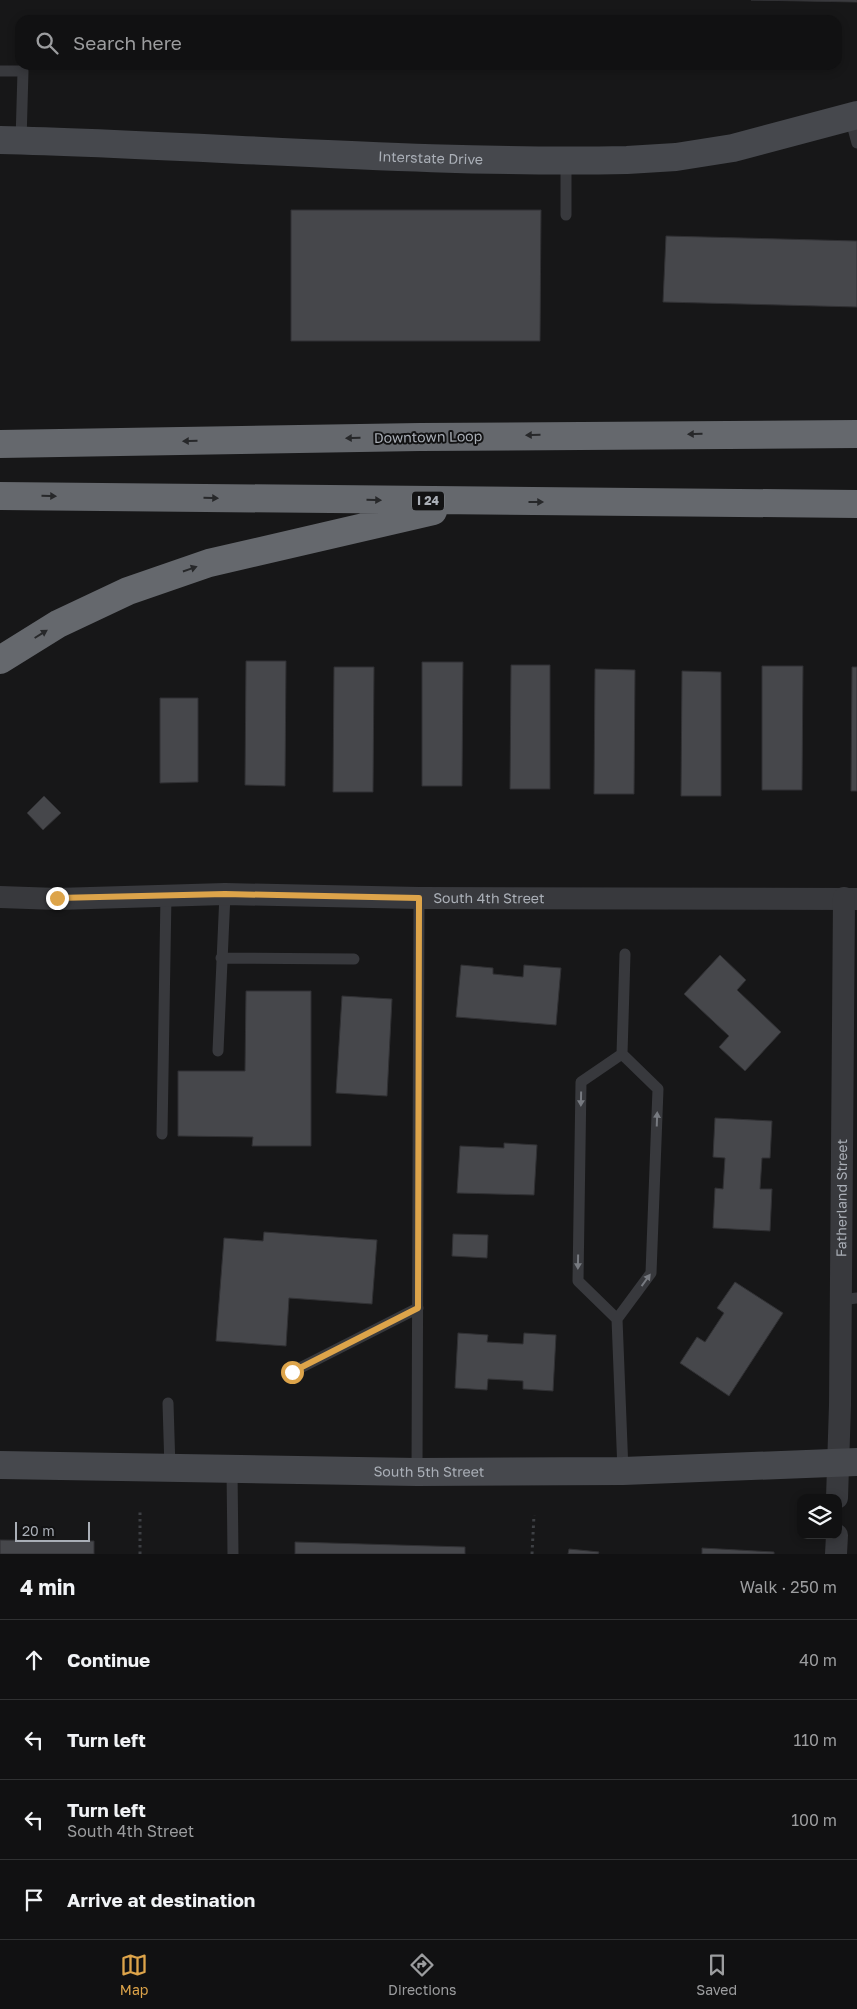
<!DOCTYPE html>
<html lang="en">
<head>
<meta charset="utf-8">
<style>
	:root { --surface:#111112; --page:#1a1a1b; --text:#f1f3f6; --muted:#9c9d9f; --line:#303132; --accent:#dda44a }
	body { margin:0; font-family:"Golos Text",sans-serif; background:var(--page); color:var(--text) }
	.controls { position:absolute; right:15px; bottom:15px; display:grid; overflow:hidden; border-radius:10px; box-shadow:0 2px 8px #0003 }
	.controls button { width:45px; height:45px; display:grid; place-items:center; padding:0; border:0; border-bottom:1px solid var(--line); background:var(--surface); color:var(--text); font:25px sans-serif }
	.scale { position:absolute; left:15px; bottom:12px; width:75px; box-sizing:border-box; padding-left:5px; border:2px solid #aaafb7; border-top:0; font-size:14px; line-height:18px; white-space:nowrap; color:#aaafb7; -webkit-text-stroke:4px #121213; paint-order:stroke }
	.stop { position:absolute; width:15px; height:15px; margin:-11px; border:4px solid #dda44a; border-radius:50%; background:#fff }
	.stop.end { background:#dda44a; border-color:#fff; box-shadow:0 1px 5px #0008 }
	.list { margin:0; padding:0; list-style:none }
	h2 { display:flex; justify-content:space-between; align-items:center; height:65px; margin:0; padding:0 20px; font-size:21px }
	h2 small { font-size:16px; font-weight:400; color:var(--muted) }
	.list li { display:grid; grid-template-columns:32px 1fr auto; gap:15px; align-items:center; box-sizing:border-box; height:80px; padding:0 20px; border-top:1px solid var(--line) }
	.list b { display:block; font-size:19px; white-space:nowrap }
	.list p { margin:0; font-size:16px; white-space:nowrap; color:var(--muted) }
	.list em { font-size:16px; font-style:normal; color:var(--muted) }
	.icon { flex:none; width:28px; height:28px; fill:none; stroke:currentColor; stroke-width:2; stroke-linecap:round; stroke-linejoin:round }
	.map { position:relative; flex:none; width:857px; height:1554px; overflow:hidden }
	.search { position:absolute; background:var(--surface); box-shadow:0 2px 8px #0003; left:15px; right:15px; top:15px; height:55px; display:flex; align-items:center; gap:12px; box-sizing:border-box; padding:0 18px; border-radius:15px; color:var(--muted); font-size:19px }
	.sheet { height:385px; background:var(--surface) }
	nav { display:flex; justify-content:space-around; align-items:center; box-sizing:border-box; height:70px; border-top:1px solid var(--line); background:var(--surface); font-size:14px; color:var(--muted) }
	nav a { display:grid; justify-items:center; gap:2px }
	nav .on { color:var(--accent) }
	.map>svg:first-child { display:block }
</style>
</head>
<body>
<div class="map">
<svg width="857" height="1554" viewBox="0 0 857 1554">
	<rect width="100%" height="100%" fill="#171718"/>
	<path fill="#46474b" stroke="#313134" d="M751 0H857V2Z
		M291 210H541L540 341H291Z
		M666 236 857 241V307L663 302Z
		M246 661H286L285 786 245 785Z
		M422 662H463L462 786H422Z
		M511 665H550V789H510Z
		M762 666H803L802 790H762Z
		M334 667H374L373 792H333Z
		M852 667H857V791H851Z
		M595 669 635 670 634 794H594Z
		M682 671 721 672V796H681Z
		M160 698H198V782L160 783Z
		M44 796 61 813 43 830 27 813Z
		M720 955 746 980 737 990 781 1032 745 1071 719 1047 729 1036 684 994Z
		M461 965 493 968V974L523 977 524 965 561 968 556 1025 456 1017Z
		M246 991H311V1146H252L253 1137 178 1136V1071H245Z
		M342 996 392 999 387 1096 336 1093Z
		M715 1118 772 1121 770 1158H762L760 1189H772L770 1231 713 1228 715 1188 723 1189 725 1158 713 1157Z
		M504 1143 537 1145 534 1195 457 1193 460 1146 504 1148Z
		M264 1232 377 1240 372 1304 289 1298 286 1346 216 1341 224 1238 263 1241Z
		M453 1234 488 1235 487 1258 452 1256Z
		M735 1282 783 1313 729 1396 680 1363 697 1337 705 1342 724 1313 717 1308Z
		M458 1333 488 1335 487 1342 523 1344 524 1333 556 1335 553 1391 523 1389V1381L488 1379 487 1390 455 1388Z
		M0 1540 94 1541V1554H0Z
		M295 1542 465 1547V1554H295Z
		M702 1548 774 1552V1554H702Z
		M569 1549 599 1552 598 1554H568Z"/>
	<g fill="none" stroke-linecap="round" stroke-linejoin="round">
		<path stroke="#3e4044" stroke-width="3" stroke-dasharray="2.5 4" stroke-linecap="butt" d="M140 1554V1509
			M532 1554 534 1515"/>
		<path stroke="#38393d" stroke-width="11" d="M0 71H23L21 141
			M850 117 857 143
			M566 160V215
			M221 958 354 959
			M218 1051 225 894
			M162 1134 166 895
			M841 1300 857 1298
			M617 1319 578 1281 581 1082 622 1054
			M292 1372 418 1308
			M168 1403 170 1469
			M232 1470 233 1554
			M623 1471 617 1319 651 1273 658 1089 622 1054 625 954
			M417 1472 419 898"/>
		<g stroke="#38393d" stroke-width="22">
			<path id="s1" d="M0 897 57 899 225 894 419 898 857 899"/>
			<path id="s2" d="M837 1498 840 1405 844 898"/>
			<path d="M836 1554 837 1535"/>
		</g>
		<g stroke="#46484d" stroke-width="28">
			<path id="s3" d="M0 140C209 145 418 164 627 160L676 157 733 148 857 115"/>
			<path id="s4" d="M0 1465 417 1472 623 1471 857 1462"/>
		</g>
		<path stroke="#65686d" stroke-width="28" d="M0 444 420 437 857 434
			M0 496 857 504
			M0 660 58 624 128 591 209 563 433 511"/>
	</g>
	<defs><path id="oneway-solid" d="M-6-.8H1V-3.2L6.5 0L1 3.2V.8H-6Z" transform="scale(1.25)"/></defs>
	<g fill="#27282a">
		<use href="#oneway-solid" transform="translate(695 434) rotate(179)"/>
		<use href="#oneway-solid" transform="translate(533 435) rotate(179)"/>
		<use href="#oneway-solid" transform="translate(353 438) rotate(179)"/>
		<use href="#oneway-solid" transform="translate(190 441) rotate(179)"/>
		<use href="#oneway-solid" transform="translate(49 496) rotate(1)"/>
		<use href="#oneway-solid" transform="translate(211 498) rotate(1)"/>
		<use href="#oneway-solid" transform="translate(374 500) rotate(1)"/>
		<use href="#oneway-solid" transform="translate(536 502)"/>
		<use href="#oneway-solid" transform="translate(190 569) rotate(-19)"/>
		<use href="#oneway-solid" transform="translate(41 634) rotate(-32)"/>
	</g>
	<g fill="#777a80">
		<use href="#oneway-solid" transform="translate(581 1099) rotate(91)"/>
		<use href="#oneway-solid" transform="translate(657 1119) rotate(-88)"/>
		<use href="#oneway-solid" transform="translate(578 1262) rotate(91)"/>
		<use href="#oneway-solid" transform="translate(646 1280) rotate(-54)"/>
	</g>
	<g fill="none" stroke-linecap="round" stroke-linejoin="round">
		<path stroke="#dda44a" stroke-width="6" d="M57 898 225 894 419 898 418 1308 292 1372"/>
	</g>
	<g text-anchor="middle" stroke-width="4" stroke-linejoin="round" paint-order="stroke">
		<rect fill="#121213" stroke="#7c8086" stroke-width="1" x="412" y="491.5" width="32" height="19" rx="4"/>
		<g font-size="12" font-weight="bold" fill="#aaafb7">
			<text x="428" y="505">I 24</text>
		</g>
		<g font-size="14" fill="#aaafb7" stroke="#121213">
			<text dy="5" stroke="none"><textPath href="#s3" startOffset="431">Interstate Drive</textPath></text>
			<text transform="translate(428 437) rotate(-1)" y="5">Downtown Loop</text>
			<text dy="5" stroke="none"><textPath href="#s1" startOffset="489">South 4th Street</textPath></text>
			<text dy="5" stroke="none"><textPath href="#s2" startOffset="300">Fatherland Street</textPath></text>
			<text dy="5" stroke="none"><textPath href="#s4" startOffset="429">South 5th Street</textPath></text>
		</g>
	</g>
</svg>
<div class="controls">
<button><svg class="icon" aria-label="layers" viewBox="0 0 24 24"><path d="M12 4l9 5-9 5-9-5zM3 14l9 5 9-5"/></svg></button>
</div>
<div class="scale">20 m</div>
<div class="stop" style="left:292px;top:1372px"></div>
<div class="stop end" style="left:57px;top:898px"></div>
<div class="search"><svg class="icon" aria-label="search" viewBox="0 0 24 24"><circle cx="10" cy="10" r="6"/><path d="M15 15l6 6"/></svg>Search here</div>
</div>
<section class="sheet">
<h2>4 min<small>Walk · 250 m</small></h2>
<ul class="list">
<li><svg class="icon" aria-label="ahead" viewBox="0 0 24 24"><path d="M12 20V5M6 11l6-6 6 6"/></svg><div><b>Continue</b></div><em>40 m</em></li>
<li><svg class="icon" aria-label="left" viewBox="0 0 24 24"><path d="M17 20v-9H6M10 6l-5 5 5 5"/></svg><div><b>Turn left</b></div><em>110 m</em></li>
<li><svg class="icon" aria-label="left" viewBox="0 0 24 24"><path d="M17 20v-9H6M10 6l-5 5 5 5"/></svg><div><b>Turn left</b><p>South 4th Street</p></div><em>100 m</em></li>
<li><svg class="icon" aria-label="arrive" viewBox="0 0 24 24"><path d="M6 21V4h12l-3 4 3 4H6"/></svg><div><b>Arrive at destination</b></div></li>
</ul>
</section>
<nav>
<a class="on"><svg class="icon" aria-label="map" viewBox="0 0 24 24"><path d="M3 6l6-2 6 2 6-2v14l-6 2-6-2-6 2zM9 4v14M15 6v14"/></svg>Map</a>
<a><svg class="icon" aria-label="directions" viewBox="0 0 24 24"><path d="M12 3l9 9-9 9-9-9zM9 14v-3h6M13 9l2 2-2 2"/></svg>Directions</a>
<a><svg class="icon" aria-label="saved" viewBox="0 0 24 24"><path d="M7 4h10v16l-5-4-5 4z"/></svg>Saved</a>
</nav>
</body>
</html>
